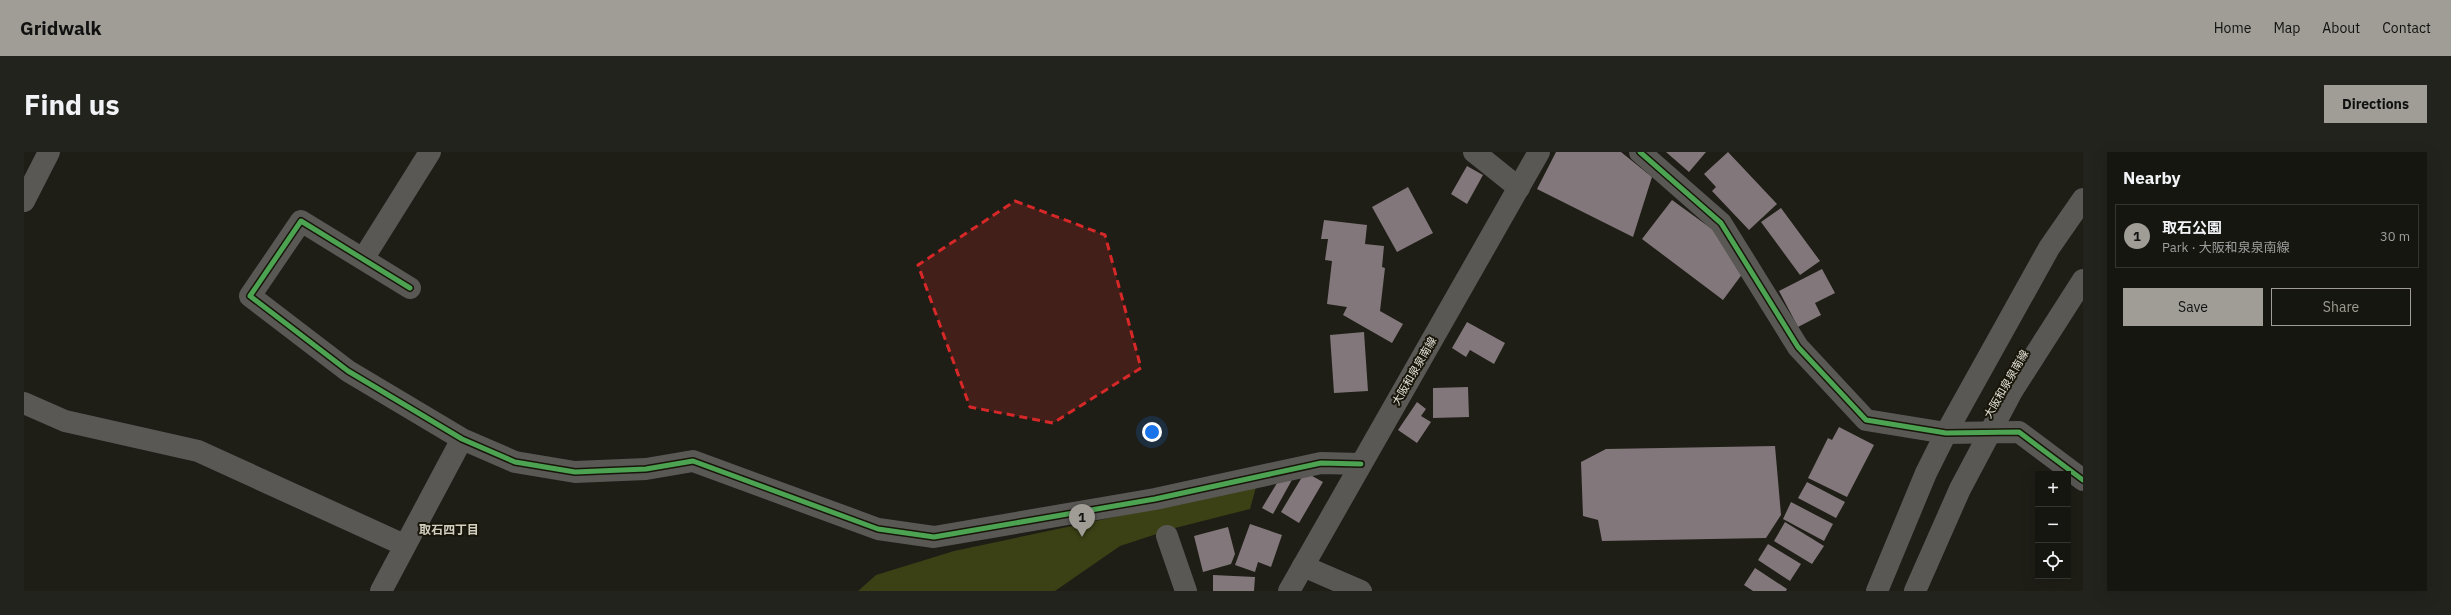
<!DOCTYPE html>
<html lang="en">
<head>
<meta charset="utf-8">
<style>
	:root { --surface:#161610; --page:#23231e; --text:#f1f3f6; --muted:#9e9f9f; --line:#353530; --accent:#9f9d95 }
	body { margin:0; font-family:"IBM Plex Sans","Noto Sans JP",sans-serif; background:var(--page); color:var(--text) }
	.controls { position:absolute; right:12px; bottom:12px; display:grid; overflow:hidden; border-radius:0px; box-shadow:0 4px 16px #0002 }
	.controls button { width:36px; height:36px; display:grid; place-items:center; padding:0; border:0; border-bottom:1px solid var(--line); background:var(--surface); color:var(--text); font:20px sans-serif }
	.you { position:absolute; left:1128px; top:280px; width:14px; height:14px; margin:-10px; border:3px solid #fff; border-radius:50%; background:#1a73e8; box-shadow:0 0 0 6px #1a73e833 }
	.badge { display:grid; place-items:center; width:26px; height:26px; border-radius:50%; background:var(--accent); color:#111; font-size:13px; font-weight:700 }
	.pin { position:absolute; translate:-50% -33px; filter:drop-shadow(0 1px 2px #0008) }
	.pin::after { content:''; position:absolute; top:21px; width:14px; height:12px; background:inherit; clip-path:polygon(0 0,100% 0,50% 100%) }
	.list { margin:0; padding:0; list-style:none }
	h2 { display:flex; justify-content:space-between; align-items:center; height:52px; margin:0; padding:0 16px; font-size:17px }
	h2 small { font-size:13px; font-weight:400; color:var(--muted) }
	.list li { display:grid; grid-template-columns:26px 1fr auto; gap:12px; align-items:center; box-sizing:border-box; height:64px; margin:0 8px 8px; padding:0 8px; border:1px solid var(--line); border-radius:0px }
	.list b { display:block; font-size:15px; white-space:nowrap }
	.list p { margin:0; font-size:13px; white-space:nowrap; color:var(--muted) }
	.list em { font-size:13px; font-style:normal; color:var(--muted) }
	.actions { display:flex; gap:8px; padding:12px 16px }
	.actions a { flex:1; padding:9px 0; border:1px solid var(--accent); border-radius:0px; text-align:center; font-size:14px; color:var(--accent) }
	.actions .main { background:var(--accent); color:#111 }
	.icon { flex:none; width:22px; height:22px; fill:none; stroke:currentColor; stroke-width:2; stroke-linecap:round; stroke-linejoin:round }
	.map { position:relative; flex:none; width:2059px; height:439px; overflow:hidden; border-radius:0px }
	header { display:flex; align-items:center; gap:24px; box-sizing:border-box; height:56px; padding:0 20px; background:var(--accent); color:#111 }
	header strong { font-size:19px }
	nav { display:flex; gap:22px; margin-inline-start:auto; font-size:14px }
	.intro { display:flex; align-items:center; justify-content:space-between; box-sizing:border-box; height:96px; padding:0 24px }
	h1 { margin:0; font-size:28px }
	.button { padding:10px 18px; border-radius:0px; background:var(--accent); color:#111; font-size:14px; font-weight:700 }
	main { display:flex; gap:24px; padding:0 24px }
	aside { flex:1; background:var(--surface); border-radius:0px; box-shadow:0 4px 16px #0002 }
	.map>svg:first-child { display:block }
</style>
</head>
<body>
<header>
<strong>Gridwalk</strong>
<nav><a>Home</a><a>Map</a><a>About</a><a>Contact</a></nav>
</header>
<div class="intro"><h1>Find us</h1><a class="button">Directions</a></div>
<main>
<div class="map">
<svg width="2059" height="439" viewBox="0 0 2059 439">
	<rect width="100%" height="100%" fill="#1e1d16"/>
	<path fill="#3b4115" d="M1232 335 1226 357 1151 376 1096 394 1031 439H834L852 423 930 399Z"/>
	<path fill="#82777b" d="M1532 0H1597L1628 25 1609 85 1513 37Z
		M1642 0H1682L1665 20Z
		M1704 0 1753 52 1725 78 1688 39 1692 35 1680 22Z
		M1443 14 1459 23 1443 52 1427 42Z
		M1384 35 1409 81 1373 100 1348 55Z
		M1648 48 1688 77 1719 121 1699 148 1618 87Z
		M1757 56 1796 109 1776 123 1737 70Z
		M1300 68 1343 73 1341 92 1360 94 1358 115 1361 116 1356 159 1379 172 1368 191 1319 163 1323 155 1303 152 1308 109 1301 108 1304 87H1297Z
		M1798 117 1811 141 1791 151 1797 163 1774 175 1755 139Z
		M1443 170 1481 191 1470 212 1446 198 1442 205 1428 196Z
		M1340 180 1344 239 1310 241 1306 183Z
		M1444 235 1445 265 1409 266V236Z
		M1393 250 1402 257 1397 264 1407 270 1393 291 1374 278Z
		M1815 275 1850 293 1823 345 1784 326 1804 286 1808 288Z
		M1751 294 1757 363 1742 386 1578 389 1574 368 1559 364 1557 310 1582 297Z
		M1281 320 1299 330 1275 371 1257 360Z
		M1256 326H1269L1249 362 1238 356Z
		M1783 330 1821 350 1812 366 1774 346Z
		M1767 350 1809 372 1800 389 1759 367Z
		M1761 370 1800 394 1788 412 1750 389Z
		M1226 372 1258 383 1247 415 1234 410 1231 420 1211 413Z
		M1204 375 1211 402 1207 412 1179 420 1170 384Z
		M1744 392 1777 412 1766 429 1734 408Z
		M1731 416 1763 437 1762 439H1729L1720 433Z
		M1189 423 1231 425 1230 439H1189Z"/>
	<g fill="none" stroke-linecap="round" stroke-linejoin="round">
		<path stroke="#595855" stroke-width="22" d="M1450 0 1495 36
			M1616 0 1697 71 1774 195 1842 268 1922 281 1995 280 2059 328
			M0 49 25 0
			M339 107 406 0
			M386 136 277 69 226 144 324 219 438 287 491 310 551 320 622 317 669 309 854 377 910 385 1131 347 1297 311 1337 312
			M0 251 41 269 174 299 380 393
			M1143 384 1162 439
			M1279 414 1337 439
			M357 439 438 287"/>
		<path stroke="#5a5854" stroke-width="22" d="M1265 439 1515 0
			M1853 439 1902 321 1922 281 2025 96 2059 47
			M1891 439 1936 337 1988 239 2059 128"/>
		<defs>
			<path id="cycleway" d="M1616 0 1697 71 1774 195 1842 268 1922 281 1995 280 2059 328
				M386 136 277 69 226 144 324 219 438 287 491 310 551 320 622 317 669 309 854 377 910 385 1131 347 1297 311 1337 312"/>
		</defs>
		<use href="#cycleway" stroke="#18150a" stroke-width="8"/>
		<use href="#cycleway" stroke="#4ca352" stroke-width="5"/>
	</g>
	<path fill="#d62828" fill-opacity="0.2" stroke="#d62828" stroke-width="3" stroke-dasharray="8 5" stroke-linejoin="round" d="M991 49 1081 83 1117 216 1029 271 946 255 894 113Z"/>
	<g text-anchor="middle" stroke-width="4" stroke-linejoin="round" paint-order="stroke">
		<g font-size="11" fill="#e4e2da" stroke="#18150a">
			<text transform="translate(1390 219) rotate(-60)" y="4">大阪和泉泉南線</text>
			<text transform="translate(1982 232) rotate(-60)" y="4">大阪和泉泉南線</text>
		</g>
		<g font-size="12" font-weight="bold" fill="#d4d0c0" stroke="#18150a">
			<text x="425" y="382">取石四丁目</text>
		</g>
	</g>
</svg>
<div class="controls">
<button>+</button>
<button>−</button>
<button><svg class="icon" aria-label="locate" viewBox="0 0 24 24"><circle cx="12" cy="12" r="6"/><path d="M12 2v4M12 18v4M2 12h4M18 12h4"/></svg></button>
</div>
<div class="you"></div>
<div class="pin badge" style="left:1058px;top:385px">1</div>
</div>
<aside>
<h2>Nearby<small></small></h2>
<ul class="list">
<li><span class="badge">1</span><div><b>取石公園</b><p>Park · 大阪和泉泉南線</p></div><em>30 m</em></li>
</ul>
<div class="actions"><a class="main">Save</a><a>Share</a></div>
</aside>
</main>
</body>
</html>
